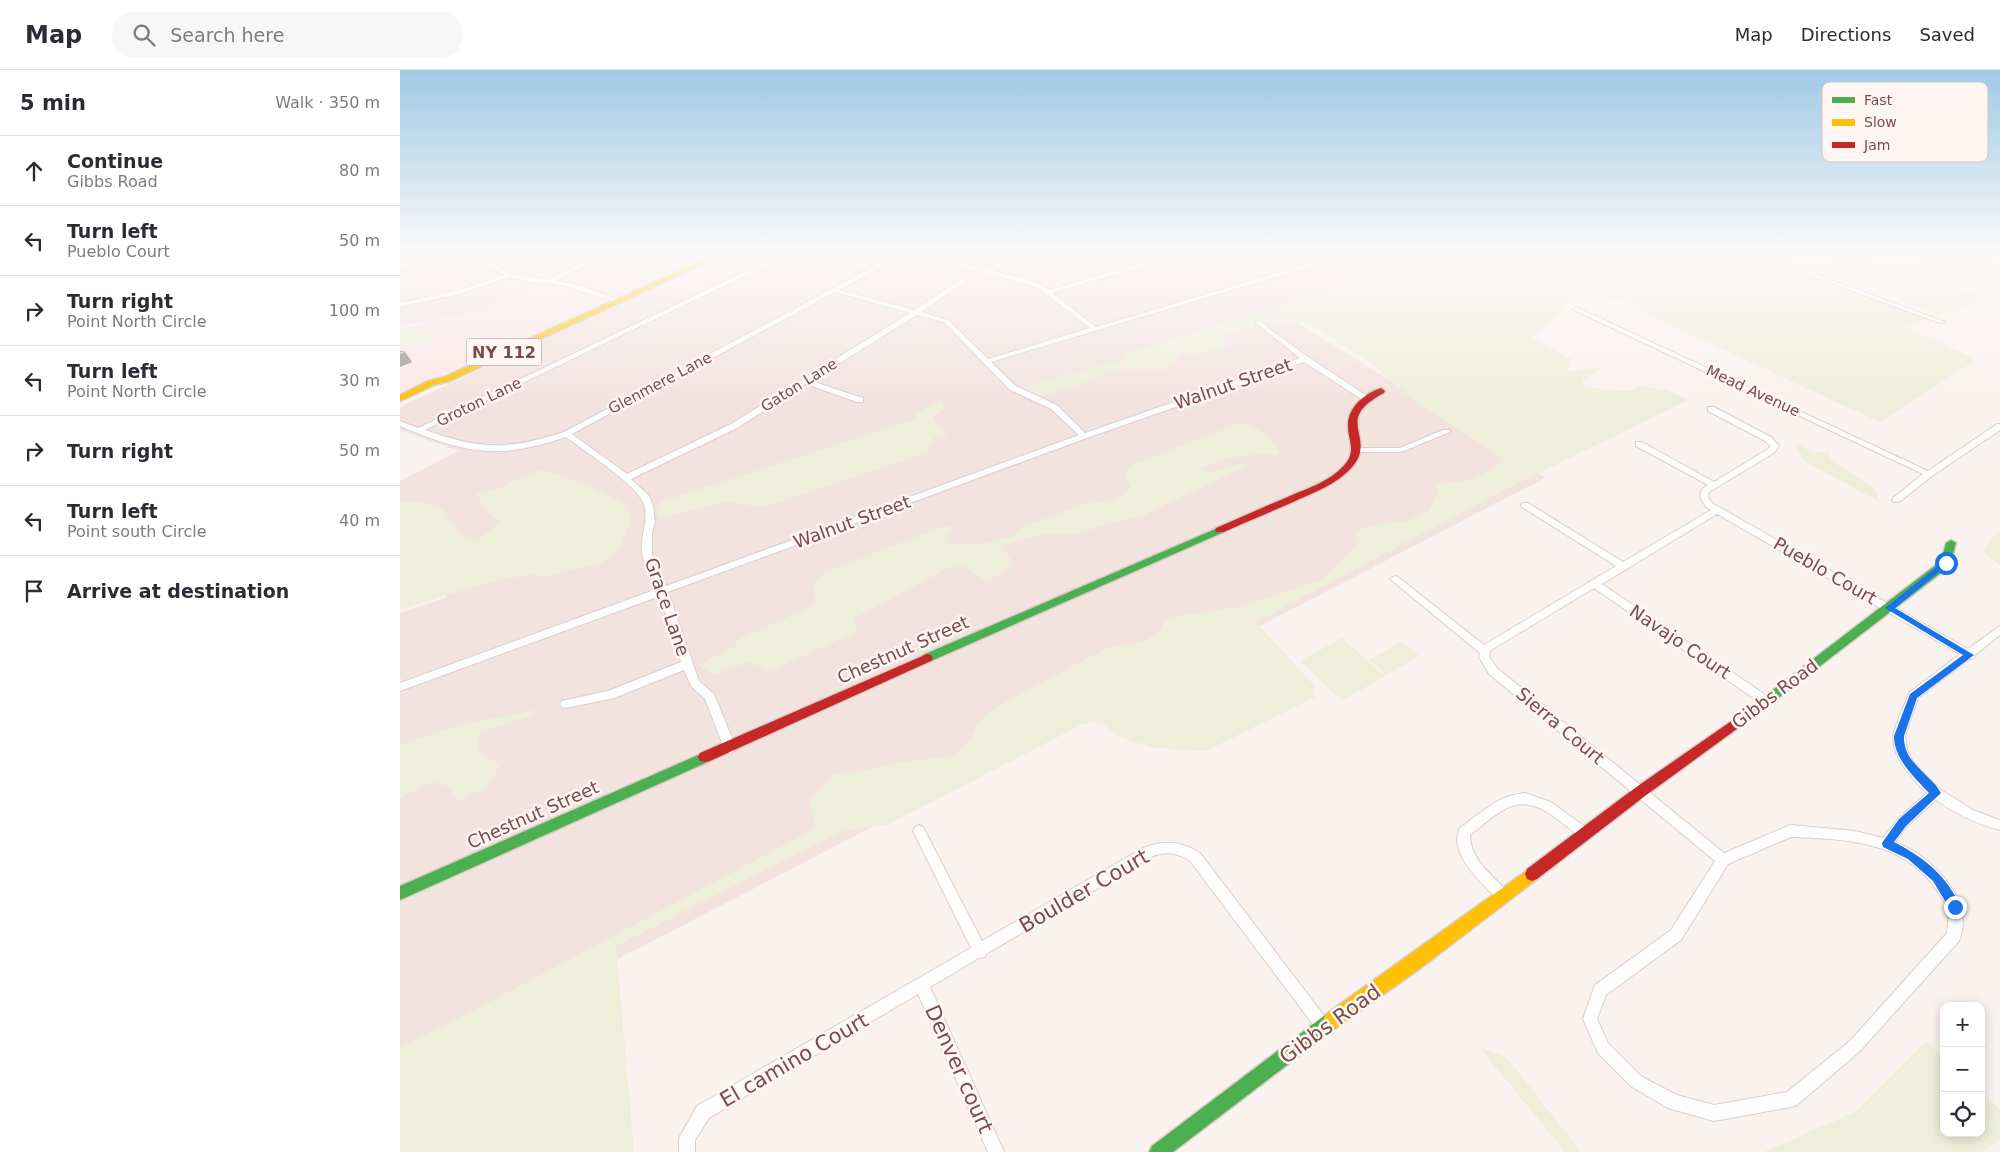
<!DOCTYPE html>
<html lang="en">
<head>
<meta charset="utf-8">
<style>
	:root { --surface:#fff; --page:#f7f7f7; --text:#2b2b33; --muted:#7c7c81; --line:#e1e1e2 }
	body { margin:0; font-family:"DejaVu Sans",sans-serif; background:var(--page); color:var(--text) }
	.controls { position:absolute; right:15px; bottom:15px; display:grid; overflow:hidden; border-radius:10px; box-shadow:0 2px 12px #0003 }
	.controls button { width:45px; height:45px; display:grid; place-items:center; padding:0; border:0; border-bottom:1px solid var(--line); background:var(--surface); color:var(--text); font:25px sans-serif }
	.stop { position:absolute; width:15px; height:15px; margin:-11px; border:4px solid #1a73e8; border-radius:50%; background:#fff }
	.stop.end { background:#1a73e8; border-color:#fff; box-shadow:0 1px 5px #0008 }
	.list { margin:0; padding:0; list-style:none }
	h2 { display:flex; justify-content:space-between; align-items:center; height:65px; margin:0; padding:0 20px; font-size:21px }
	h2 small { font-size:16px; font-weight:400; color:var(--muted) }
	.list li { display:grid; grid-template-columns:32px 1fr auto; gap:15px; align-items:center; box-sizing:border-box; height:70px; padding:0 20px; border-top:1px solid var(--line) }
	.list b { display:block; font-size:19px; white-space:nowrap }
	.list p { margin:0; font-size:16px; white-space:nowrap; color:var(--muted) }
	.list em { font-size:16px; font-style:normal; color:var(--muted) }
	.icon { flex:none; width:28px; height:28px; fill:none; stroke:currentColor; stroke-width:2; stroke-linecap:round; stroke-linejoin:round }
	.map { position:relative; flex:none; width:1600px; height:1082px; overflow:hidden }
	header { display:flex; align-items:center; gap:30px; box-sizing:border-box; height:70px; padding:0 25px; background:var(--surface); border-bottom:1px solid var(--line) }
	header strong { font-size:24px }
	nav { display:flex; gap:28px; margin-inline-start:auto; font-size:18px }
	.search { width:350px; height:45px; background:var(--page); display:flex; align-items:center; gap:12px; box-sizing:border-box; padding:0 18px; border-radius:20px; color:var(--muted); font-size:19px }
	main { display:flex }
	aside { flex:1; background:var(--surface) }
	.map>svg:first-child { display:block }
</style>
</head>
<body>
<header>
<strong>Map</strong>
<div class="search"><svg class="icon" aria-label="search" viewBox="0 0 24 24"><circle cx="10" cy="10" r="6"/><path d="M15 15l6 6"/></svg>Search here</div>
<nav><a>Map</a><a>Directions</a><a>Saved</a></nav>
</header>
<main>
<aside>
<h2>5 min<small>Walk · 350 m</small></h2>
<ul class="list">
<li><svg class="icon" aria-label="ahead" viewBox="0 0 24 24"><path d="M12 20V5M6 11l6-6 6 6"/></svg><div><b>Continue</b><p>Gibbs Road</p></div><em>80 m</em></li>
<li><svg class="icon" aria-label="left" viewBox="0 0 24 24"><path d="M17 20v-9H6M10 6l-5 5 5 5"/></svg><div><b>Turn left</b><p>Pueblo Court</p></div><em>50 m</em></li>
<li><svg class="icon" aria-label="right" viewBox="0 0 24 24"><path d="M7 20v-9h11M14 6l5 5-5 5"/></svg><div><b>Turn right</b><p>Point North Circle</p></div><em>100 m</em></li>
<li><svg class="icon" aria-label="left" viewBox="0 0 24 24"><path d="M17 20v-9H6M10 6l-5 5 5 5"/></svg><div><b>Turn left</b><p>Point North Circle</p></div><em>30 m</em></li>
<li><svg class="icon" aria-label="right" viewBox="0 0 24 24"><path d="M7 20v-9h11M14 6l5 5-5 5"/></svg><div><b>Turn right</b></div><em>50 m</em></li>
<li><svg class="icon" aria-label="left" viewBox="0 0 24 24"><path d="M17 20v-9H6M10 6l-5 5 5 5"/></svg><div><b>Turn left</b><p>Point south Circle</p></div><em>40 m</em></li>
<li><svg class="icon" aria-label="arrive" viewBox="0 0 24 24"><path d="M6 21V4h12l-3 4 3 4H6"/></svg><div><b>Arrive at destination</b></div></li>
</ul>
</aside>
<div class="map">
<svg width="1600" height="1082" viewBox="0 0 1600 1082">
	<rect width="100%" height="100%" fill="#f9f2ef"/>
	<path fill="#f3e3df" d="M0 181H1088L890 248 1145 408 0 1002V543L46 528 32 450 0 441V411L58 381 0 360V337L217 236 139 220 84 240 0 256Z"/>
	<path fill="#fbe8e7" d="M149 212 212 229 0 325V258L84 240Z"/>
	<path fill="#edefda" d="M1051 181H1339L1529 249 1516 252 1505 257 1572 287 1573 292 1480 352 1244 243 1234 234 1215 229 1180 228 1166 235 1156 247 1132 268 1171 289 1167 301 1203 297 1182 311 1184 317 1229 321 1240 316 1267 320 1288 330 1112 416 856 552 914 615 915 627 806 681 757 678 723 669 703 654 694 652 681 655 487 755 442 761 216 876 234 1082H0V977L56 950 416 758 410 729 435 704 468 700 492 694 555 685 570 669 578 652 598 636 709 577 745 572 762 558 763 552 784 545 839 537 921 510 956 476 957 461 978 454 1004 452 1029 441 1038 423 1034 415 1074 409 1097 397 1101 387 1017 333 973 295 909 253 870 251 819 267 829 275 810 282 782 284 777 293 768 299H714L679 316 639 326 623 318 695 297 727 290 723 285Z
		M1403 181H1430L1437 185 1463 191 1489 192 1503 196 1540 188 1524 181H1558L1600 194V199L1591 201 1572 198 1541 209V214L1586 227 1564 238 1539 246 1500 230 1505 224 1495 215 1478 211 1464 220 1425 204 1443 194Z
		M0 257 26 261 33 271 0 280Z
		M540 331 546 339 533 346 535 351 548 367 535 366 527 383 364 437 325 432 259 449 260 432 519 348 515 344Z
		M839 353C854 354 876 369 879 385 851 384 826 385 801 399L808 404 839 394 854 392 742 446 707 454 677 464H644L601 476 614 494 587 512 564 496 548 498 453 549 457 562 369 601 348 592 314 605 298 595 335 577 337 570 417 534 412 515 424 503 541 457 554 456 548 462 547 472 557 474H582L611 467 623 457 695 430C709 435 722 428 731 417L724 403 730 396Z
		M1394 373 1413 382 1429 381 1430 388 1435 393 1475 418 1480 432 1405 392Z
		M139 400C170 407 198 420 227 435L230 454 219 480 200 494 164 501 147 507 131 504 93 511 0 539V432H23L44 440 53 455 64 466 78 471 100 452 88 443 76 424 101 418 110 412Z
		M1600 461V496L1584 482 1592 467Z
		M942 568 985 606 942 631 900 591Z
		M1002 571 1019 586 986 605 969 590Z
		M143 639 124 648 80 662 78 682 100 694 88 717 58 731 47 716 33 712 0 728V675L60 655Z
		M1526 971 1544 988V1063H1581V1022L1600 1040V1069L1584 1082H1364L1455 1042Z
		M1080 978 1107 988 1181 1082H1165Z"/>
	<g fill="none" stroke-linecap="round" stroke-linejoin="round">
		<defs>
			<path id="street" d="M64 181H74L0 198V194Z
				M74 181H80L91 191 111 204 149 210 178 195 230 181H239L182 197 156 211 181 216 219 230 220 231 217 233 165 216 127 211 109 207 63 223 0 237V233L59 220 104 205 87 194Z
				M502 181H514L586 200 620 181H627L593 201C610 206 634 209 649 220L784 181H792L791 182 652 223 696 257 952 181H960L959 182 591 292 616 316 657 335 685 363 900 288 856 253 855 252 858 250 908 287 970 328 966 330H963L904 292 687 368 268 522 299 611 314 624 336 678 334 681 330 683 326 681 324 678 305 629 291 616 284 600 214 628 166 638 162 637 160 634 162 631 166 630 208 621 281 592 260 526 0 621V613L257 519C253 508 244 495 242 483 240 466 249 451 244 434 239 416 183 380 166 367 145 374 123 380 101 381 67 383 30 369 0 356V351L18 358 363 193C404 181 433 186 473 196ZM507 183 620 212 640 219 690 258 588 289 548 250 521 242 566 211V209H562L515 240 439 220ZM406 188 432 190 469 199 164 362C107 380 82 380 25 360L367 195 380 191ZM435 222 510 243 331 354 227 404 172 364ZM517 245 544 252 610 320 651 339 679 365 266 516 252 485V463L255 452 253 435 249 426 231 409 337 358 406 314 457 332H463V328L411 311Z
				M1344 181H1352L1545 252 1540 253Z
				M1176 237 1528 401 1597 354H1600V360L1532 406 1499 432H1493L1492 430 1493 428 1523 404 1174 240 1173 239Z
				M1308 337H1314L1371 367 1379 376 1374 383 1309 422 1308 427 1312 433 1568 579 1600 556V565L1575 585 1574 588 1569 589 1518 628 1505 665 1507 680 1513 692 1525 706 1541 720 1573 740 1600 750V760C1576 754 1556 744 1536 730L1506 757 1495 772C1531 785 1576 830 1559 871L1460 981 1397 1035 1391 1037 1314 1051 1268 1038 1232 1017 1198 983 1183 949 1195 915 1271 860 1315 791 1089 604 1079 587 1080 583 990 509 995 506 998 507 1084 575 1216 496 1122 437 1121 435 1122 433H1128L1223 492 1311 440 1306 437 1300 427 1302 419 1308 415 1236 376V372H1242L1314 412 1368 379 1371 376 1365 371 1308 341ZM1317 444 1560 584 1509 623 1508 626C1503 638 1497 651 1494 663 1489 684 1513 710 1527 723L1498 749 1483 768 1455 761 1390 755 1324 783 1097 598 1089 587 1091 580 1194 518 1362 634 1366 635 1370 634 1372 631 1370 628 1202 514ZM1391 767C1441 769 1499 770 1532 814 1548 835 1550 837 1547 863L1450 971 1387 1022 1314 1035 1277 1025 1242 1007 1208 973 1197 949 1206 925 1281 870 1328 794Z
				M1043 360H1049L1050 362 1001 382H957L953 380 957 378H1000Z
				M1125 723 1151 732 1188 759 1190 763 1188 767 1184 769 1180 767C1159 751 1133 723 1105 739 1092 746 1082 756 1070 765 1070 789 1092 805 1108 822L1110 826 1108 830 1103 832C1097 830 1093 824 1088 820 1074 805 1049 780 1060 758 1081 743 1098 725 1125 723Z
				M519 755 523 757 582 871 743 778C764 770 781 771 800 783L928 951 930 956 928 961 923 963 918 961 790 791C778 783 767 781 753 786L586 884 585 887 579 888 530 917 604 1082H588L518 924 309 1048 295 1070V1082H279V1068L297 1036 571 878 513 761 515 757Z"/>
			<path id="fast" d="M820 457 824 458 825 460 824 462 531 591H523L521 588 523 585Z
				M1551 470 1556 473 1550 496 1360 642 1356 644 1352 642 1350 639 1352 636 1541 491 1546 473Z
				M305 682 310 683 312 687 310 691 0 830V816Z
				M931 943 937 945 939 951 937 957 773 1082H749L752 1076 925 945Z"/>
			<path id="slow" d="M324 181H332L50 311 34 315 0 331V325L28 311 44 307Z
				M1132 797 1137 799 1139 804 1137 809 1018 900 937 957 931 959 925 957 923 951 925 945Z"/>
			<path id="jam" d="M981 318 985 321 984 323C932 350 977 367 953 396 937 415 912 423 891 433 868 443 846 452 824 462H816L815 460 816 458C839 448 861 438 883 429 905 419 931 412 946 393 956 380 948 370 948 356 947 338 965 323 981 318Z
				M527 584 531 585 533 588 531 591 310 691 305 692 300 691 298 687 300 683Z
				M1356 634 1360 636 1362 639 1360 642 1245 726 1137 809 1132 811 1127 809 1125 804 1127 799 1235 718Z"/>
		</defs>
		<use href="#street" stroke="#dacecd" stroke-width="2"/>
		<use href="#fast" stroke="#d9cdca" stroke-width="3"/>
		<use href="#slow" stroke="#d9cdca" stroke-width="3"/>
		<use href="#jam" stroke="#d9cdca" stroke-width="3"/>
		<use href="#street" fill="#fefdfd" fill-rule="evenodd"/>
		<use href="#fast" fill="#4caf50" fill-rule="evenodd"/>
		<use href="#slow" fill="#ffc107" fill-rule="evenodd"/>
		<use href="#jam" fill="#c62828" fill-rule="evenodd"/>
	</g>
	<path fill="#a19796" d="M5 282 12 292 0 297V285Z"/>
	<path fill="#e6d8d6" stroke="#a19796" d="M0 281 5 282 0 285Z"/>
	<linearGradient id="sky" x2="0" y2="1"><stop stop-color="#9ecae6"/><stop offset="0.55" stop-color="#fcf9f8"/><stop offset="1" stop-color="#fcf9f8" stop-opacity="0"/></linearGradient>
	<rect width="1600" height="332" fill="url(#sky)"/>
	<path fill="#1a73e8" d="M1544 491 1550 493 1495 538 1574 585 1517 628 1504 666C1503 693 1529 702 1541 723L1506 756 1494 772C1525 788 1546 805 1561 837L1559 841 1555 843 1551 841 1533 811 1508 789 1483 777 1482 773 1499 749 1529 723C1514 707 1494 689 1494 666L1510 624 1563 585 1485 538Z"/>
	<g text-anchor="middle" stroke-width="5" stroke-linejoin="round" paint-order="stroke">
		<g font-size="15" fill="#7a4c4c" stroke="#fff5f2">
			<text transform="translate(260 313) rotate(-28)" y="5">Glenmere Lane</text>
			<text transform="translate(399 315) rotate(-32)" y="5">Gaton Lane</text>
			<text transform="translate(1353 321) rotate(25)" y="5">Mead Avenue</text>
			<text transform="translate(79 332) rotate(-26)" y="5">Groton Lane</text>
		</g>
		<rect fill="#fff5f2" stroke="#a27f7e" stroke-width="1" x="66.5" y="268.5" width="75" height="27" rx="4"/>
		<g font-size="16" font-weight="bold" fill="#7a4c4c">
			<text x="104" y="288">NY 112</text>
		</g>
		<g font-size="18" fill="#7a4c4c" stroke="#fff5f2">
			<text transform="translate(833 314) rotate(-19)" y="6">Walnut Street</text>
			<text transform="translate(452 452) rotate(-20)" y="6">Walnut Street</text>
			<text transform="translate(1425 501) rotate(30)" y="6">Pueblo Court</text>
			<text transform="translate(267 537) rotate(71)" y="6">Grace Lane</text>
			<text transform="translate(1280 572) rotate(34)" y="6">Navajo Court</text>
			<text transform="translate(503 580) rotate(-24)" y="6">Chestnut Street</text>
			<text transform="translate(1375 624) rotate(-37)" y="6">Gibbs Road</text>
			<text transform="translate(1160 656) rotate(40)" y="6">Sierra Court</text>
			<text transform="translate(133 745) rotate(-24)" y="6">Chestnut Street</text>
		</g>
		<g font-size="21" fill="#7a4c4c" stroke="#fff5f2">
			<text transform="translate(684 821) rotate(-30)" y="7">Boulder Court</text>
			<text transform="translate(930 954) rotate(-36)" y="7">Gibbs Road</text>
			<text transform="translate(394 990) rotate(-30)" y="7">El camino Court</text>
			<text transform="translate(559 999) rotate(66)" y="7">Denver court</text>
		</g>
	</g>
	<rect x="1422" y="12" width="166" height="80" rx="8" fill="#fff5f2" stroke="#d7c2c0" stroke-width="1"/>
	<rect x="1432" y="27" width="23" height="6" fill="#4caf50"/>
	<rect x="1432" y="49" width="23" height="7" fill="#ffc107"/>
	<rect x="1432" y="72" width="23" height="6" fill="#c62828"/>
	<g font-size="14" fill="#7a4c4c">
		<text x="1464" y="35">Fast</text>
		<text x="1464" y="57">Slow</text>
		<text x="1464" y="80">Jam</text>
	</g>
</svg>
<div class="controls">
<button>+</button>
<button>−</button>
<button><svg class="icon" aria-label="locate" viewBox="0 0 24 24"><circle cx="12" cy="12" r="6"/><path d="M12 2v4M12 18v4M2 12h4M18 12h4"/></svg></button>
</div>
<div class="stop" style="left:1546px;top:493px"></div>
<div class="stop end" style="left:1555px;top:837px"></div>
</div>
</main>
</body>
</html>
